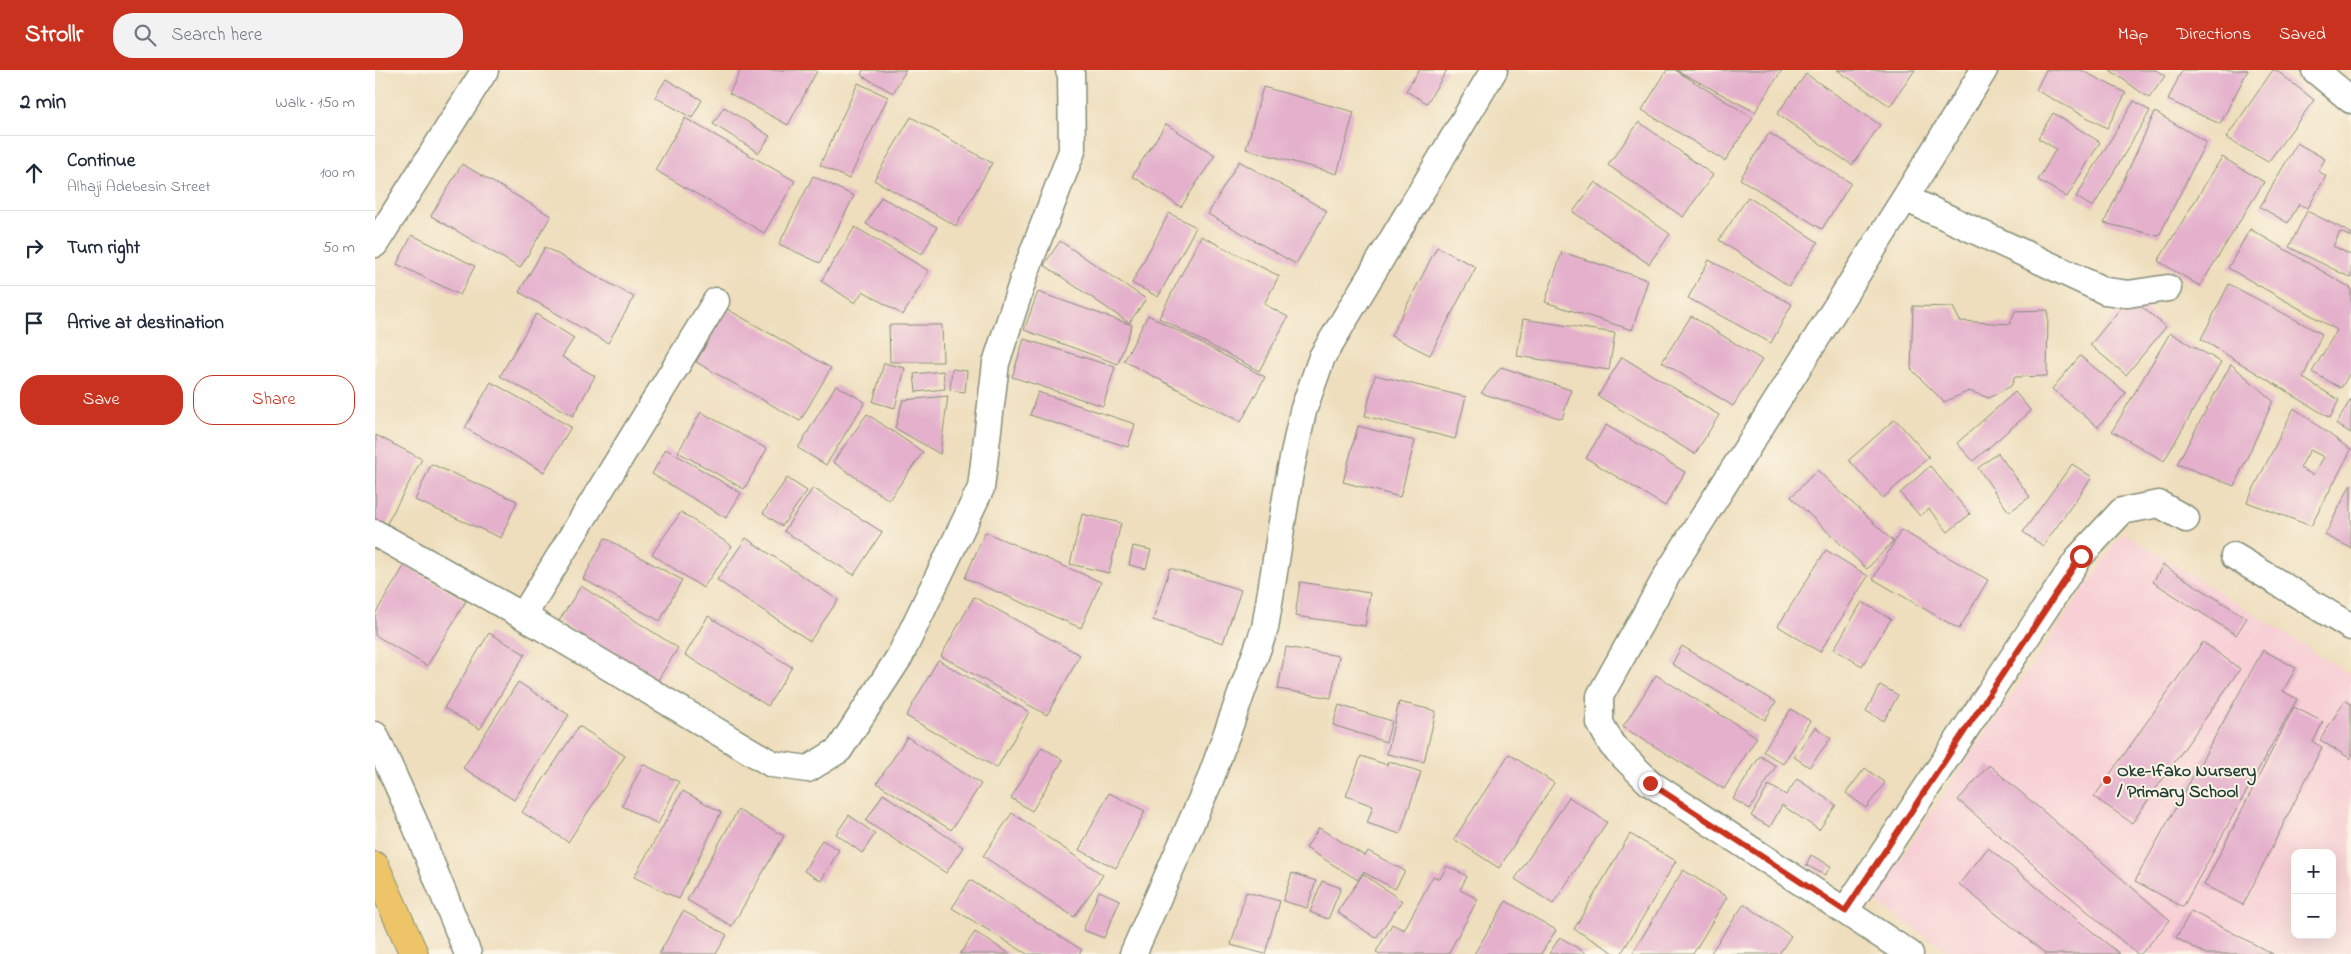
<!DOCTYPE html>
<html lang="en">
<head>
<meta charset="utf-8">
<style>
	:root { --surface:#fff; --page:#f2f2f3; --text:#1f2937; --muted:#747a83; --line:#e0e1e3; --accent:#c8321e }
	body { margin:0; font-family:"Indie Flower",sans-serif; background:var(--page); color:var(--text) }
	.controls { position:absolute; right:15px; bottom:15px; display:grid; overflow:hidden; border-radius:10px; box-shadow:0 5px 20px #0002 }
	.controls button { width:45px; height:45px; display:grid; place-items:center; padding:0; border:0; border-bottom:1px solid var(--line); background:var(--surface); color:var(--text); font:25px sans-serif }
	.stop { position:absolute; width:15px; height:15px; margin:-11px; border:4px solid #c8321e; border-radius:50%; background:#fff }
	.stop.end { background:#c8321e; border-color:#fff; box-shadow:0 1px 5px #0008 }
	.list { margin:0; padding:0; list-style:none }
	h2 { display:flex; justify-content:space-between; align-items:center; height:65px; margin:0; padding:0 20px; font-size:21px }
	h2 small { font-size:16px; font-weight:400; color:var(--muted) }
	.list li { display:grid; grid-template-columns:32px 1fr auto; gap:15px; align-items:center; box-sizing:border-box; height:75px; padding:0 20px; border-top:1px solid var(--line) }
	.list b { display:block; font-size:19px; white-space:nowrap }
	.list p { margin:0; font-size:16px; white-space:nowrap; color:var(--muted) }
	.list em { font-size:16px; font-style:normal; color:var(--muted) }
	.actions { display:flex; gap:10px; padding:15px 20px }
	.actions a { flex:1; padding:11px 0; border:1px solid var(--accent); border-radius:20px; text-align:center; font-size:18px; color:var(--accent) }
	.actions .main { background:var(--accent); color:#fff }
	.icon { flex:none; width:28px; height:28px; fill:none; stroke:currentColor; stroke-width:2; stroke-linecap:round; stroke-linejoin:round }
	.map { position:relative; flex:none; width:1976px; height:884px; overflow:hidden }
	header { display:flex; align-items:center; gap:30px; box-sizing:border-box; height:70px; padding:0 25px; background:var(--accent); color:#fff }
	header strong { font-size:24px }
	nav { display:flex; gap:28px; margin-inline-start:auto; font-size:18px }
	.search { width:350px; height:45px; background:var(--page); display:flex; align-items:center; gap:12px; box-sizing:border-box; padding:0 18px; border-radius:20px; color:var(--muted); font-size:19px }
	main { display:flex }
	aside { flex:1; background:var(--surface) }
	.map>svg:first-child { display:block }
</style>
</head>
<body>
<header>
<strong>Strollr</strong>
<div class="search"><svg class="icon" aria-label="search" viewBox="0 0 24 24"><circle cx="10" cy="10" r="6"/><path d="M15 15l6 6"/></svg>Search here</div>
<nav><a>Map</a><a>Directions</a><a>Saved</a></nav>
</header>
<main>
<aside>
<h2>2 min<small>Walk · 150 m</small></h2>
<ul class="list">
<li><svg class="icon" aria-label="ahead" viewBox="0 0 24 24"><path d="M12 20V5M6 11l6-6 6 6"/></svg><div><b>Continue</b><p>Alhaji Adebesin Street</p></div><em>100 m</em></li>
<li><svg class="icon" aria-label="right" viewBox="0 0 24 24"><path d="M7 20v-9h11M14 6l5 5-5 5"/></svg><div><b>Turn right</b></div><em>50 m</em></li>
<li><svg class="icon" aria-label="arrive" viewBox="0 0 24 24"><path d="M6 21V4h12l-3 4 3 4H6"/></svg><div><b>Arrive at destination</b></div></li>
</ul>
<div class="actions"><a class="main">Save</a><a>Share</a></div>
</aside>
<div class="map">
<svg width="1976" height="884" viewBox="0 0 1976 884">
	<rect width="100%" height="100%" fill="#fcf5e5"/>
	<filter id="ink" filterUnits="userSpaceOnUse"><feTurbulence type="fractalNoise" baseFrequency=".02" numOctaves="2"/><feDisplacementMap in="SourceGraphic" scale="10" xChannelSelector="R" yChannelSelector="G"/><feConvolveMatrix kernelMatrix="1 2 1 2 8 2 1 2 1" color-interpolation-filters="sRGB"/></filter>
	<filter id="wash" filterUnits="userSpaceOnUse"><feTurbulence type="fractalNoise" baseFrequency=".0096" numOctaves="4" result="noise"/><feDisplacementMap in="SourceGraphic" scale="20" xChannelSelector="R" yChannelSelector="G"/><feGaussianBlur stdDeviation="1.12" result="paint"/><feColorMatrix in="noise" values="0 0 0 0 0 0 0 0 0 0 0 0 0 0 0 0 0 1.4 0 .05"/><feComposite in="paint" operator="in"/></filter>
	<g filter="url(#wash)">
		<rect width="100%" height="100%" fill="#eedebd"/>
		<path fill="#f7cfd5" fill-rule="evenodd" d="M1748 462 1976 605V884H1577L1497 830ZM1920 783H1957V865H1920Z"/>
		<g id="blocks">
			<path fill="#e4b0cc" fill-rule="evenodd" d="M366 0H440L442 1 413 55 354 23Z
				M488 0H531L518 23 486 5Z
				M1044 0H1072L1052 33 1031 21Z
				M1292 0H1300L1378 48 1350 91 1267 40Z
				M1301 0H1407L1380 42Z
				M1462 0H1540L1515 36Z
				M1671 0H1706L1751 23 1732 58 1661 20Z
				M1735 0H1781L1790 6 1774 28Z
				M1807 0H1873L1845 54 1793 30Z
				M1898 0H1901L1939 30 1893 92 1851 68Z
				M1431 4 1505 55 1477 95 1402 44Z
				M291 9 327 30 317 48 280 27Z
				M483 13 513 27 474 109 445 95Z
				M888 17 979 42 962 104 871 79Z
				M1759 31 1775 41 1718 137 1701 127Z
				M349 37 395 66 384 83 338 54Z
				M1780 42 1831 72 1784 166 1729 153Z
				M1678 43 1725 72 1692 127 1663 110 1681 79 1663 68Z
				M536 47 617 93 581 156 499 110Z
				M310 48 420 111 389 163 280 100Z
				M1264 52 1338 105 1308 147 1233 95Z
				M791 54 840 85 806 137 757 106Z
				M1394 63 1476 113 1447 159 1365 109Z
				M1922 73 1950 89 1943 101 1951 106 1933 138 1924 134 1913 153 1885 137Z
				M1847 87 1889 112 1825 216 1783 191Z
				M864 91 952 141 921 194 833 144Z
				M87 94 176 146 145 198 56 146Z
				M438 106 479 126 445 193 404 174Z
				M1220 112 1295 164 1274 194 1198 142Z
				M506 127 562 157 547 184 491 154Z
				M1373 127 1443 172 1414 216 1344 170Z
				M1932 141 1976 163V167L1965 162 1958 176 1976 185V208L1914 177Z
				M794 143 821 157 783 227 757 213Z
				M480 157 554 201 528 245 488 221 480 233 446 211Z
				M1875 159 1976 218V301L1966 318 1937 302 1962 260 1853 198Z
				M37 165 100 196 85 225 22 194Z
				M826 166 904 206 889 234 913 247 884 301 784 248Z
				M685 171 771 229 754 253 669 195Z
				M170 177 259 227 233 273 144 222Z
				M1062 177 1101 197 1055 285 1016 266Z
				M1187 182 1273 210 1257 260 1170 232Z
				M1334 190 1417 234 1396 273 1313 228Z
				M1854 214 1947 264 1928 308 1964 330 1955 348 1826 269Z
				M663 222 757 255 743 294 649 260Z
				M1755 227 1791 257 1751 305 1715 275Z
				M1538 236 1578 237 1585 251 1635 254 1640 241 1673 240 1672 306 1640 307 1636 316 1614 328 1594 321 1569 332 1536 299Z
				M352 239 456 298 425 351 321 292Z
				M161 244 199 268 187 287 220 306 198 346 125 306Z
				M773 245 890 307 866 352 749 291Z
				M1316 246 1387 290 1358 336 1287 292Z
				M1148 249 1240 263 1234 300 1142 286Z
				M514 255H567L568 292H515Z
				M1795 263 1846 292 1789 391 1737 361Z
				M649 269 740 297 728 336 637 307Z
				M1705 286 1751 323 1723 357 1677 319Z
				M1247 287 1344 345 1320 384 1223 326Z
				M509 293 530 298 520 338 498 332Z
				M1856 294 1898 331 1859 416 1802 394Z
				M1126 297 1196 320 1187 349 1106 323Z
				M577 299 592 301 590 322 575 320Z
				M568 301 570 319 541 322 539 304Z
				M1000 305 1091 327 1080 369 990 346Z
				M116 312 196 357 169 402 90 358Z
				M461 315 490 332 451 395 423 378Z
				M663 322 760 354 753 377 655 345Z
				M1640 322 1656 341 1598 391 1582 373Z
				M573 326 565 384 520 358 528 330Z
				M1976 329V363L1961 354Z
				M1919 338 1976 380 1936 456 1872 432ZM1935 380 1949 387 1938 405 1925 398Z
				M326 342 392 379 369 419 303 382Z
				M492 344 548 382 514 430 458 392Z
				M1520 349 1554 387 1508 428 1474 390Z
				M1231 355 1310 402 1290 436 1211 388Z
				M983 356 1040 371 1025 427 968 412Z
				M1 365 47 389 10 457 0 452Z
				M291 379 366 423 351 448 277 404Z
				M1623 383 1655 427 1634 442 1603 398Z
				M56 394 142 431 126 468 40 430Z
				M1697 394 1717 407 1668 476 1648 462Z
				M1555 396 1595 444 1573 462 1554 439 1545 446 1525 423Z
				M1442 400 1518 471 1492 499 1416 427Z
				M412 408 432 421 407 456 388 443Z
				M1976 414V478L1950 465Z
				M438 418 507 462 479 505 409 461Z
				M306 442 357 476 328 518 277 484Z
				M707 444 746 453 734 503 695 494Z
				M1526 460 1613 510 1584 559 1498 509Z
				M610 462 726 512 706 558 590 508Z
				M230 468 307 510 285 551 208 509Z
				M371 468 463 530 435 571 342 510Z
				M758 476 776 480 771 499 754 495Z
				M1451 480 1493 506 1445 582 1403 556Z
				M30 495 91 531 52 596 0 565V544Z
				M1788 495 1872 548 1861 565 1778 512Z
				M795 498 866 520 848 573 778 550Z
				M925 512 995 523 990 556 920 546Z
				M206 516 303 578 281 613 184 551Z
				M599 527 705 585 672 645 566 586Z
				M1487 532 1516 549 1487 596 1459 579Z
				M333 546 417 597 393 636 310 585Z
				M114 563 150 584 105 659 69 638Z
				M1828 572 1865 599 1757 753 1719 727Z
				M1307 576 1401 632 1390 650 1297 594Z
				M911 577 964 586 956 628 903 619Z
				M1888 580 1921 598 1908 621 1922 629 1808 837 1760 811Z
				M563 590 654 642 622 698 531 646Z
				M1281 605 1382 667 1349 719 1248 657Z
				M143 612 194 645 139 730 88 698Z
				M1505 615 1523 625 1509 651 1491 641Z
				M1970 630 1976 634V689L1945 670Z
				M1024 632 1061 641 1049 692 1012 684Z
				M964 635 1017 651 1011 672 958 655Z
				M1919 637 1948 652 1938 672 1947 677 1868 835 1829 815Z
				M1416 639 1435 651 1408 694 1388 681Z
				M204 656 250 686 193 772 147 742Z
				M1440 657 1456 668 1434 697 1419 687Z
				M532 667 606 714 576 760 502 713Z
				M667 677 688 690 657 741 636 728Z
				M1134 684 1179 713 1124 798 1079 769Z
				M986 686 1012 695 1013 691 1046 702 1025 764 992 753 998 736 971 726Z
				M1385 686 1401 696 1375 739 1358 729Z
				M268 694 304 712 283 754 247 736Z
				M1614 695 1795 850 1766 884H1762L1583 730Z
				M1490 698 1510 713 1491 738 1471 723Z
				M1422 709 1461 735 1444 760 1407 735 1395 757 1376 746 1394 715 1411 725Z
				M308 721 346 742 304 829 259 807Z
				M734 723 770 741 741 798 704 780Z
				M508 724 588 777 571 803 491 751Z
				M1194 727 1232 752 1178 834 1140 809Z
				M363 740 409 766 357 856 312 830Z
				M637 743 728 805 699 847 608 786Z
				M474 745 500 764 487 783 461 764Z
				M944 758 990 786 993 781 1030 801 1020 819 988 802 983 810 931 778Z
				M1255 764 1301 791 1246 884H1241L1199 859Z
				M447 770 464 780 446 811 429 801Z
				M1613 778 1745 884H1671L1584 814Z
				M1436 785 1456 796 1450 805 1431 795Z
				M1072 796 1092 806 1085 820 1103 829 1073 884H1005L1001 882 1017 854 1029 860 1058 806 1065 809Z
				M1308 800 1352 827 1318 884H1257Z
				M917 803 941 811 932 838 908 831Z
				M988 804 1027 831 1001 868 962 842Z
				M595 810 707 880 704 884H652L577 838Z
				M947 811 966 818 953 849 935 842Z
				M724 821 745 830 729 868 708 860Z
				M871 822 905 831 890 884 856 875Z
				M1131 831 1181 860 1166 884H1099Z
				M1369 834 1416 866 1404 884H1335Z
				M308 841 352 865 341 884H284Z
				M1816 841 1898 884H1831L1801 868Z
				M600 862 635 884H585Z
				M1185 867 1212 884H1174Z"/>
		</g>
	</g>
	<g filter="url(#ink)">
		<use href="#blocks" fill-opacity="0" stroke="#868e78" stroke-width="1"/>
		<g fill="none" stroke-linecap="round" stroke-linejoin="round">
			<defs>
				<path id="street" d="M1940 0 1976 30
					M1530 128 1730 221 1753 224 1793 218
					M0 174 110 0
					M0 463 148 546 397 694 433 699 464 680 525 586 606 418 621 293 651 201 697 81 696 3 694 0
					M1859 486 1976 557
					M148 546 341 231
					M0 665 38 749 93 884
					M1470 841 1705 486 1747 441 1784 434 1811 449
					M758 884 835 710 890 558 915 403 928 341 947 287 1119 0
					M1535 884 1275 713 1237 675 1225 653V626L1295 500 1530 128 1609 0"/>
				<path id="highway" d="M0 796 39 884"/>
			</defs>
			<use href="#street" stroke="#868e78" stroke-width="29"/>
			<use href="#highway" stroke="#868e78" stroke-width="30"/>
			<use href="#street" stroke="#fff" stroke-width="26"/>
			<use href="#highway" stroke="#eec469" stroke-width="28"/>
		</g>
	</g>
	<g fill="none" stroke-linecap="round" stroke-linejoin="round" filter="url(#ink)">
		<path stroke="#c8321e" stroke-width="6" d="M1275 713 1470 841 1706 486"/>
	</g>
	<circle fill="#c8321e" stroke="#fcf5e5" stroke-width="2" cx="1732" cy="710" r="5"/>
	<g text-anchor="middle" stroke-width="4" stroke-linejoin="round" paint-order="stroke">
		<g font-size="18" font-weight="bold" fill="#1f3d34" stroke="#fcf5e5" text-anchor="start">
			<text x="1742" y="706">Oke-Ifako Nursery<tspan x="1742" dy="21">/ Primary School</tspan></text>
		</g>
	</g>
</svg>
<div class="controls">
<button>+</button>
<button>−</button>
</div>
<div class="stop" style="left:1706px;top:486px"></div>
<div class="stop end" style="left:1275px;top:713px"></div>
</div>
</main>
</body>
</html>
